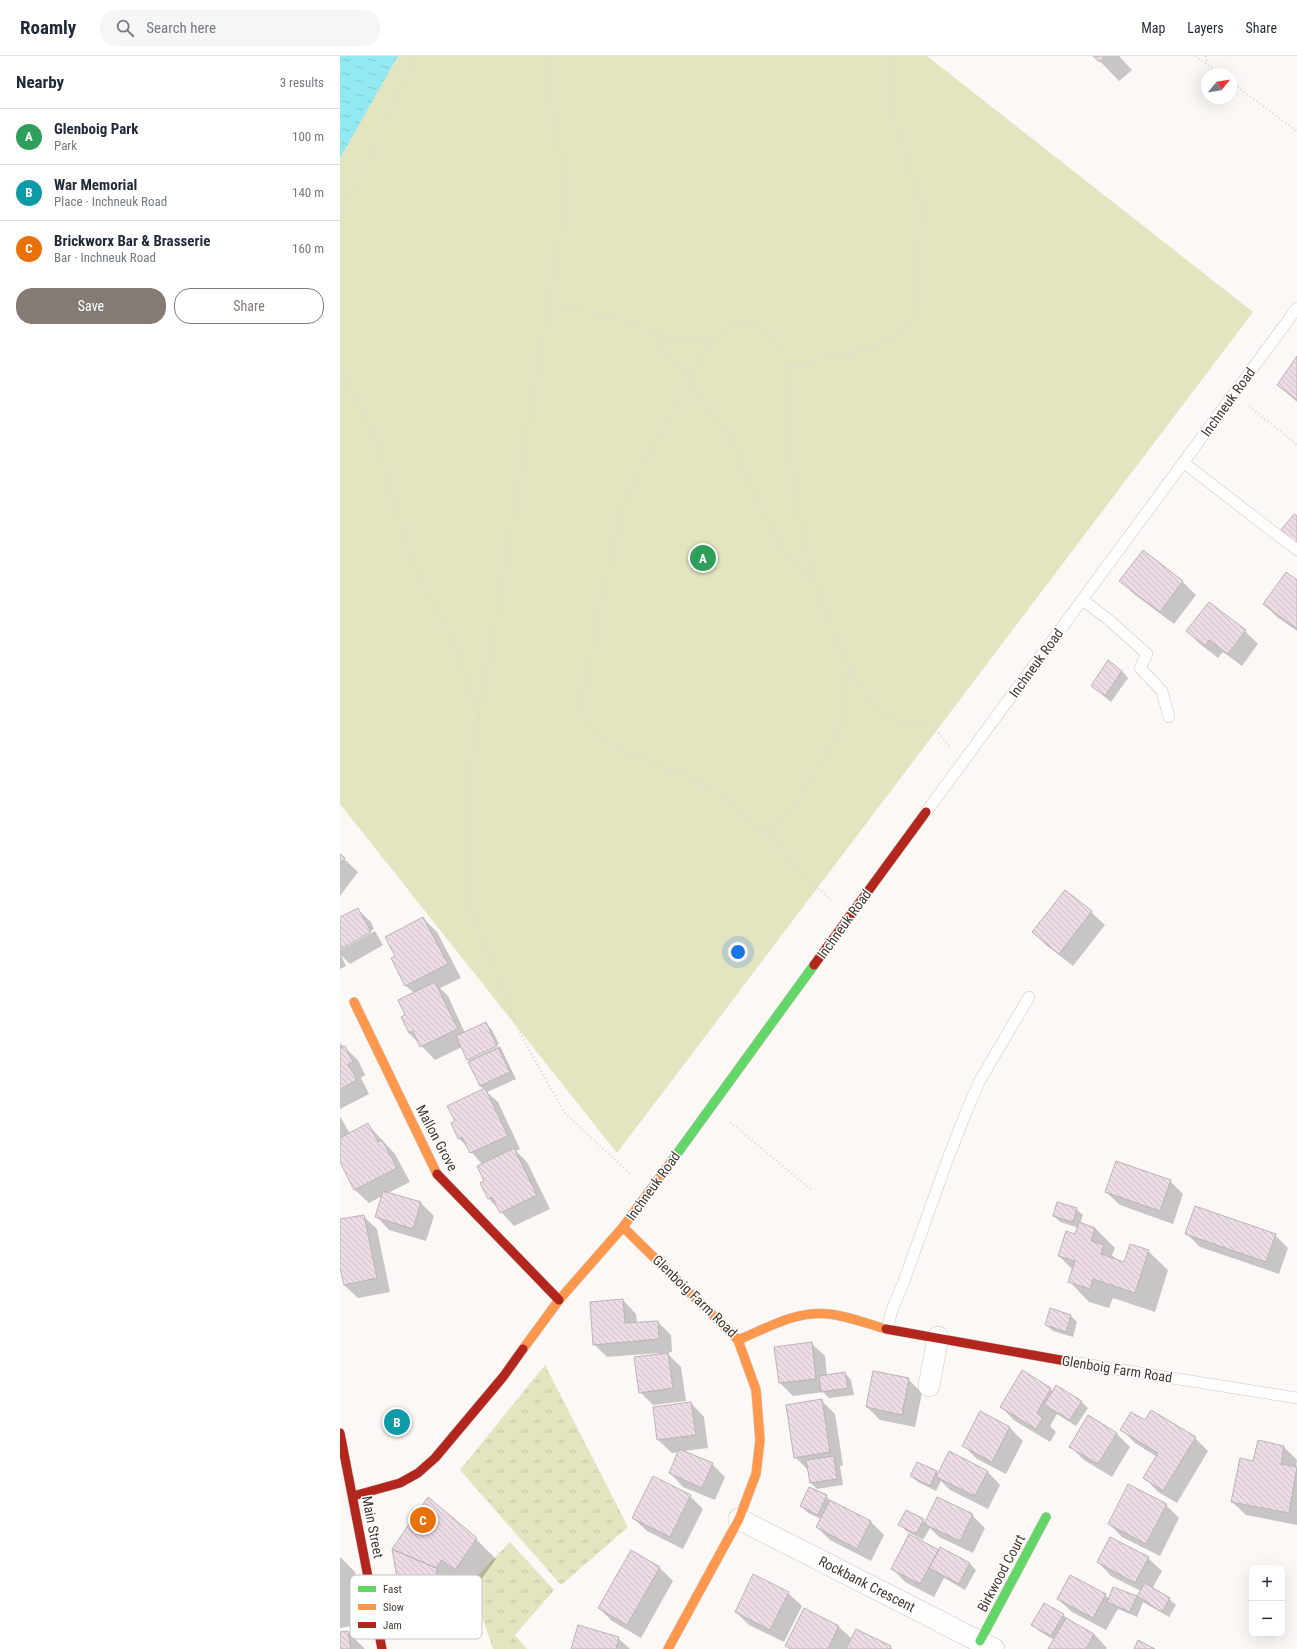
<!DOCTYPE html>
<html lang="en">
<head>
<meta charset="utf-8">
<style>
	:root { --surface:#fff; --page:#f6f6f7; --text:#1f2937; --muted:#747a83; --line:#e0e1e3; --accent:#837b74 }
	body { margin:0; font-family:"Roboto Condensed",sans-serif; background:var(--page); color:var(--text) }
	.controls { position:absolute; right:12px; bottom:12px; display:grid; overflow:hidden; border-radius:8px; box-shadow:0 4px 16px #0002 }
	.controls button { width:36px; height:36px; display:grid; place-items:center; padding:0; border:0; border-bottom:1px solid var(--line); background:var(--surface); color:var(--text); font:20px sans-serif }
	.compass { position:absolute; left:861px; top:12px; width:36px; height:36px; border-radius:50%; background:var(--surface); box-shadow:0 4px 16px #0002; rotate:60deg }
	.you { position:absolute; left:398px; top:896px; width:14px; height:14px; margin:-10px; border:3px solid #fff; border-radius:50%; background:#1a73e8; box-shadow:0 0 0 6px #1a73e833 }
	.badge { display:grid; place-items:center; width:26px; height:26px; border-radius:50%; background:var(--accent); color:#fff; font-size:13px; font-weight:700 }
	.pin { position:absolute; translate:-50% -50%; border:2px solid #fff; box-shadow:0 1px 4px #0006 }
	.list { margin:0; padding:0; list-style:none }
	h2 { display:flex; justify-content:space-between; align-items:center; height:52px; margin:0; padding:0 16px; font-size:17px }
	h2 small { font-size:13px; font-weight:400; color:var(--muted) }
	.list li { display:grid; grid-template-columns:26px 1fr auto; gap:12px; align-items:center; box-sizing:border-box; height:56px; padding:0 16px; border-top:1px solid var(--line) }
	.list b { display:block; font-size:15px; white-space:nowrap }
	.list p { margin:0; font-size:13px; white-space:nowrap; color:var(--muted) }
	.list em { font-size:13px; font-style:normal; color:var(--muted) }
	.actions { display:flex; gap:8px; padding:12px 16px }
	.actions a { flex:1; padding:9px 0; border:1px solid var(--accent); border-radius:16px; text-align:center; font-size:14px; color:var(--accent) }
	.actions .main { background:var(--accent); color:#fff }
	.icon { flex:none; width:22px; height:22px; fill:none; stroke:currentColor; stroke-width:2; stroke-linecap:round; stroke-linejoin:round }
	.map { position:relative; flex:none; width:957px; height:1593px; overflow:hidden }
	header { display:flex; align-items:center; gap:24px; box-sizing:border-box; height:56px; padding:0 20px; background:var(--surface); border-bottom:1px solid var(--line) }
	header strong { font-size:19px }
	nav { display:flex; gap:22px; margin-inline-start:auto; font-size:14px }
	.search { width:280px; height:36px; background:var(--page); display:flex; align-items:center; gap:10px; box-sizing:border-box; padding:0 14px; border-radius:16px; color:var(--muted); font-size:15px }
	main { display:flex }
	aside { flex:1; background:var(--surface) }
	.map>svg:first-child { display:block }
</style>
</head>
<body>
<header>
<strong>Roamly</strong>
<div class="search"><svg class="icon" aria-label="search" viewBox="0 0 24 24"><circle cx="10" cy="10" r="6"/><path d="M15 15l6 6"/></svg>Search here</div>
<nav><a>Map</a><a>Layers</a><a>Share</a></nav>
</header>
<main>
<aside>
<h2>Nearby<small>3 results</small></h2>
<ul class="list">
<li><span class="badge" style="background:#2e9e5b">A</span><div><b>Glenboig Park</b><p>Park</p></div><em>100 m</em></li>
<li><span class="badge" style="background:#0f9aa8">B</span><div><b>War Memorial</b><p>Place · Inchneuk Road</p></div><em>140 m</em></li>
<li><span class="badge" style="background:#e8710a">C</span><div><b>Brickworx Bar &amp; Brasserie</b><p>Bar · Inchneuk Road</p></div><em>160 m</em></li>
</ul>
<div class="actions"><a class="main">Save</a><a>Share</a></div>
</aside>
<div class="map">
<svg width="957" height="1593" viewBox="0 0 957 1593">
	<defs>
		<pattern id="grass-tufts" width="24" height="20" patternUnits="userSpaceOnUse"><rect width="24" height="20" fill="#e3e4c0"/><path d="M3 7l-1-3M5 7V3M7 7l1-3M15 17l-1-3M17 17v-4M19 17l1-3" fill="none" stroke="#c4c4a5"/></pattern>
		<pattern id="water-ripples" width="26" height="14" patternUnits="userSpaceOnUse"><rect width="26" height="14" fill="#93e9f1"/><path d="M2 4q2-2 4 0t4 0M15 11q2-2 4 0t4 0" fill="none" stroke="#80c9cf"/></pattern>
		<pattern id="building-back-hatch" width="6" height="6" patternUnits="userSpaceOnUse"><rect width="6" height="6" fill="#eddce6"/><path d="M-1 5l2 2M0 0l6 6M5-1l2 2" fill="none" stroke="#ccbec6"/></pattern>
	</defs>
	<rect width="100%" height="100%" fill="#fbf8f5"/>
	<path fill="url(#grass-tufts)" d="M205 1309 288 1471 221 1529 120 1414Z
		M170 1486 214 1534 175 1579 187 1593H153L141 1557 137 1520Z"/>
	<path fill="#e3e4c0" d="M0 0H587L913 256 277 1097 0 748Z"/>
	<path fill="url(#water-ripples)" d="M0 0H58L0 102Z"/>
	<path fill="#0003" d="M755 0H779L792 14 779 25Z
		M957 302V346L938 329Z
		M803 495 843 526 856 539 834 568 794 538 781 524Z
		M957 526V575L937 561 924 548Z
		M869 547 905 575 918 588 902 610 883 596 878 602 860 588 847 575Z
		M782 615 788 622 771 646 752 630Z
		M0 799 18 816 0 840Z
		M725 835 751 856 765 869 733 910 706 889 693 876Z
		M17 853 31 866 34 873 0 892V863Z
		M83 862 97 876 121 922 100 932 108 940 125 977 146 967 152 974 159 988 129 1002V1004L160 990 176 1023 147 1036 158 1046 180 1093 176 1095 187 1106 210 1153 174 1170 149 1143 142 1108 119 1082 112 1067 116 1065 144 1033 140 1030 130 1006 128 1004 122 991 95 1004 69 977 67 959 74 937 66 930 52 902 56 900Z
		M35 875 43 889 10 908 1 899 6 910 0 913V894Z
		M0 987 18 1004 25 1019 21 1022 29 1038 0 1053Z
		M0 1060 10 1078 28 1069 55 1098 70 1126 48 1137 81 1147 94 1160 86 1185 49 1174 36 1160 42 1140 29 1147 15 1134 0 1104Z
		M830 1125 843 1138 833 1168 780 1149 766 1136Z
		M736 1153 743 1159 740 1168 755 1172 775 1192 772 1199 777 1204 785 1207 808 1195 828 1214 815 1256 773 1242 769 1252 749 1246 730 1226 733 1214 719 1200 736 1179 739 1172 720 1166 714 1160Z
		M23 1160 37 1173 50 1236 18 1242 4 1229 0 1207V1164Z
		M847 1178 935 1179 948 1192 939 1218 860 1191Z
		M283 1244 296 1258 297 1267 318 1266 331 1279 332 1296 327 1297 341 1311 346 1345 313 1349 300 1336 319 1297 267 1301 254 1288Z
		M731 1260 737 1266 733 1281 713 1275 706 1269Z
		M471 1287 485 1300 487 1320 505 1317 511 1324 514 1339 489 1342 483 1336 453 1340 440 1327 435 1292Z
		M682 1316 714 1336 741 1345 748 1352 736 1370 717 1358 710 1370 716 1376 710 1386 675 1365 661 1351Z
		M568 1323 582 1337 575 1371 540 1364 527 1351Z
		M481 1344 495 1358 503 1409 500 1410 503 1429 477 1433 470 1426 469 1415 455 1401Z
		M351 1347 364 1361 368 1392 344 1395 372 1408 385 1421 375 1444 343 1431 330 1417 339 1396 332 1397 318 1384Z
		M805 1365 855 1382 868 1395 837 1447 818 1436 805 1422 817 1401 795 1387 782 1374Z
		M669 1371 683 1385 666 1418 637 1403 624 1390Z
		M776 1377 790 1391 772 1421 744 1404 730 1390Z
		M918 1385 944 1391 957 1404 956 1412H957V1469L906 1459 892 1446 914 1406Z
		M647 1415 660 1429 648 1453 610 1434 601 1425 596 1435 578 1426 571 1420 596 1416 598 1418Z
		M350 1440 363 1453 343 1493 307 1475 293 1462Z
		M486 1440 493 1447 531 1466 544 1479 531 1505 490 1484 477 1471 481 1463 468 1457 461 1450Z
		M826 1449 839 1462 820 1500 782 1481 769 1468Z
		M567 1455 586 1467 632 1459 645 1472 633 1497 599 1481 590 1472 583 1484 566 1475 560 1468Z
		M136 1483 156 1503 135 1532 122 1523 116 1531 109 1528 116 1563 77 1568 64 1554 54 1493Z
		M601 1493 630 1508 636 1514 625 1534 604 1522 594 1541 565 1526 552 1512 598 1495Z
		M291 1496 320 1512 333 1525 301 1582 272 1565 259 1552Z
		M0 1501 15 1516 21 1547 12 1549 16 1569 0 1572Z
		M808 1502 822 1515 812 1533 829 1543 836 1549 829 1561 803 1546 797 1561 778 1553 766 1574 732 1556 718 1543 765 1539 769 1543 774 1532 797 1542 801 1535 771 1520 758 1506Z
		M448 1537 462 1550 444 1586 409 1569 396 1556Z
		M464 1554 499 1571 512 1583 516 1574 553 1593H450L446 1590Z
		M723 1559 729 1564 754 1578 767 1592 766 1593H709L714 1584 699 1575 693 1569Z
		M8 1576 25 1593H0V1577Z
		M278 1582 290 1593H232Z"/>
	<path fill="url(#building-back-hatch)" stroke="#bab4b6" d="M753 0H766L759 6Z
		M957 300V344L937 329Z
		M954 458 957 460V490L940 475Z
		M803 494 843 525 820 556 779 525Z
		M946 516 957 524V573L923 548Z
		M869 546 906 574 888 598 869 584 865 590 846 575Z
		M768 604 782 615 765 640 751 630Z
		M0 798 5 802 0 809Z
		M725 834 752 855 719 898 692 876Z
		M18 852 31 876 0 893V861Z
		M83 861 108 908 65 930 51 902 55 900 45 881Z
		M95 926 118 973 80 991 73 975 69 977 61 961 65 959 58 944Z
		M146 966 157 990 127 1004 116 980Z
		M5 990 13 1006 8 1008 17 1024 0 1033V992Z
		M158 992 170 1016 140 1030 128 1006Z
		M145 1032 168 1080 130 1097 122 1081 118 1083 111 1067 115 1065 107 1050Z
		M28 1067 38 1086 42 1084 57 1112 14 1134 0 1106V1082Z
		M174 1092 197 1139 160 1157 152 1141 148 1143 140 1127 144 1125 137 1110Z
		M776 1105 831 1124 820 1155 765 1136Z
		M43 1135 81 1146 73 1173 35 1161Z
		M717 1146 737 1152 733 1166 713 1160Z
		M855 1150 936 1178 926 1206 845 1178Z
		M24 1159 37 1222 4 1229 0 1212V1163Z
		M739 1166 755 1172 751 1185 764 1189 761 1198 784 1206 790 1188 809 1194 795 1237 753 1223 750 1233 728 1226 735 1205 718 1200 726 1175 735 1178Z
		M283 1243 285 1267 318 1265 319 1283 253 1289 250 1246Z
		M710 1252 731 1259 726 1276 705 1269Z
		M472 1286 476 1323 439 1327 434 1291Z
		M328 1297 333 1332 299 1337 294 1301Z
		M682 1314 711 1332 697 1357 703 1362 696 1373 660 1351Z
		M533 1315 569 1322 562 1359 526 1351Z
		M505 1316 508 1332 481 1336 479 1320Z
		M716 1329 742 1345 730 1364 704 1349Z
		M482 1343 490 1396 454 1402 446 1349Z
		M351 1346 356 1379 317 1384 313 1351Z
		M811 1354 856 1381 823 1435 803 1422 818 1397 780 1374 791 1356 805 1364Z
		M640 1355 670 1371 652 1406 622 1390Z
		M748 1359 777 1377 758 1408 729 1391Z
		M918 1384 944 1390 941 1408 957 1411 949 1457 891 1446 900 1402 913 1405Z
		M339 1393 373 1407 362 1432 329 1417Z
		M609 1395 648 1415 635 1440 596 1421Z
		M494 1400 497 1423 470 1427 466 1404Z
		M577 1406 597 1415 590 1430 570 1420Z
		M313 1420 351 1439 330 1481 292 1462Z
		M788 1428 827 1448 806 1488 768 1468Z
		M469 1431 487 1439 478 1459 460 1450Z
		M88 1441 137 1482 115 1514 102 1504 96 1512 52 1493Z
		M597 1441 633 1458 620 1485 584 1468Z
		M490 1444 531 1465 517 1493 476 1471Z
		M566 1454 584 1463 576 1478 558 1469Z
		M569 1478 599 1494 580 1528 551 1513Z
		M770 1481 809 1501 795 1527 757 1506Z
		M600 1491 630 1507 619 1528 589 1512Z
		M52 1493 96 1512 103 1550 63 1555Z
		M291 1494 320 1511 287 1569 258 1552Z
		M413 1518 449 1536 430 1574 395 1556Z
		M730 1519 766 1538 753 1562 717 1543Z
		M805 1527 830 1542 822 1556 797 1540Z
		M773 1531 797 1540 790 1556 767 1546Z
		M704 1547 724 1558 711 1580 691 1569Z
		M464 1552 499 1570 488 1593H451L445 1590Z
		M726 1562 754 1578 746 1593H708Z
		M238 1569 279 1581 276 1593H231Z
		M516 1573 551 1590 550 1593H506Z
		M8 1575 11 1593H0V1576Z
		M798 1584 815 1593H794Z"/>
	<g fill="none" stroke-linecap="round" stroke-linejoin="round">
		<defs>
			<path id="lane" d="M844 407 957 494
				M743 544 769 564 807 598 800 612 822 635 829 661
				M586 756 957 252
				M547 1273 552 1254 563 1228 607 1105 625 1059 639 1026 689 941
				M726 1305 957 1342"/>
			<path id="street" d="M589 1330 598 1281
				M399 1463 654 1593"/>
			<path id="fast" d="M331 1106 474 909
				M640 1585 706 1461"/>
			<path id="slow" d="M14 946 97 1118
				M283 1171 398 1284C427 1272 457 1254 489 1258 508 1260 527 1268 546 1273
				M183 1293 219 1244 283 1171 331 1106
				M328 1593 399 1463 416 1418 420 1384 416 1334 398 1284"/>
			<path id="jam" d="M474 909 586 756
				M97 1118 219 1244
				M546 1273 726 1305
				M0 1377 42 1593
				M13 1440 60 1427 78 1417 95 1402 163 1321 183 1293"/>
		</defs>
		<use href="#lane" stroke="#ccc6c1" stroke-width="12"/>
		<use href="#street" stroke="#ccc6c1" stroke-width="22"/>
		<use href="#fast" stroke="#ccc6c1" stroke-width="10"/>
		<use href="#slow" stroke="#ccc6c1" stroke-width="10"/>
		<use href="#jam" stroke="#ccc6c1" stroke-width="10"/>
		<path stroke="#dbd9d8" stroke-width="2.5" stroke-dasharray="1 3" stroke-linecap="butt" d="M209 0 207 21 227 140 128 726 130 850 179 975 224 1056 291 1119
			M855 0 880 18
			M866 0 867 7
			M891 26 957 75
			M0 158 77 0
			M209 247 287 265 336 285 351 286 374 283
			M311 275 319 288 338 307 352 329 355 331C354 343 376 359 383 369 388 376 392 383 396 390 401 400 402 412 407 422 419 450 447 515 475 525
			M446 312 538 290 574 265 582 150 553 59V0
			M0 313 34 378 60 466 79 524 110 576 138 660
			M909 350 957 389
			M428 779 439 768 465 733 503 667 506 652 505 631 509 613
			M491 844 468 823 430 780 388 747 380 738 342 718 287 696 265 685 254 675 242 658V643L253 594 258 557 275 482 285 447 304 403 329 364 344 332 368 290 374 283 398 267H404L423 272 434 282 442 294 448 325 450 397 462 477 480 541 508 612 527 640 546 659 562 668 589 671 598 676 610 691
			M390 1066 473 1135"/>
		<use href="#lane" stroke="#fefefe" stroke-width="11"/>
		<use href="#street" stroke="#fefefe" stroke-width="21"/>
		<use href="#fast" stroke="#63d668" stroke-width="9"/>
		<use href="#slow" stroke="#ff974d" stroke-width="9"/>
		<use href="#jam" stroke="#b3261e" stroke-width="9"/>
	</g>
	<g text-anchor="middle" stroke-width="3" stroke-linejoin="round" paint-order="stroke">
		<g font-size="14" fill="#43382f" stroke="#fff">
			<text transform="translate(888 346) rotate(-54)" y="5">Inchneuk Road</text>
			<text transform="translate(696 607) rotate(-54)" y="5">Inchneuk Road</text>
			<text transform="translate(504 868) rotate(-54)" y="5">Inchneuk Road</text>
			<text transform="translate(97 1082) rotate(62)" y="5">Mallon Grove</text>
			<text transform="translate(313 1130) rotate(-54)" y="5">Inchneuk Road</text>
			<text transform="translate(355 1240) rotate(44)" y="5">Glenboig Farm Road</text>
			<text transform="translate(777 1313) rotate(9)" y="5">Glenboig Farm Road</text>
			<text transform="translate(33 1471) rotate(79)" y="5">Main Street</text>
			<text transform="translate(661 1517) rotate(-62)" y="5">Birkwood Court</text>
			<text transform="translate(527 1528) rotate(27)" y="5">Rockbank Crescent</text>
		</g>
	</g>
	<rect x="10" y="1519" width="132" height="64" rx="6" fill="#fff" stroke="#c7c3c1" stroke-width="1"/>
	<rect x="18" y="1530" width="18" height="6" fill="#63d668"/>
	<rect x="18" y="1548" width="18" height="6" fill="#ff974d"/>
	<rect x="18" y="1566" width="18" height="6" fill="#b3261e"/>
	<g font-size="11" fill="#43382f">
		<text x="43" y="1537">Fast</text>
		<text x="43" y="1555">Slow</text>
		<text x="43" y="1573">Jam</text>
	</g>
</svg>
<div class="controls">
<button>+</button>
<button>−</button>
</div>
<svg class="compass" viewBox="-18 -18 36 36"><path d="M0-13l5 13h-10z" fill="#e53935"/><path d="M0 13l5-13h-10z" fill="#747a83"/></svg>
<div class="you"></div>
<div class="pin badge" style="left:363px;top:502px;background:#2e9e5b">A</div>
<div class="pin badge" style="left:57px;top:1366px;background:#0f9aa8">B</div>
<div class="pin badge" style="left:83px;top:1464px;background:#e8710a">C</div>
</div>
</main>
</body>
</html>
